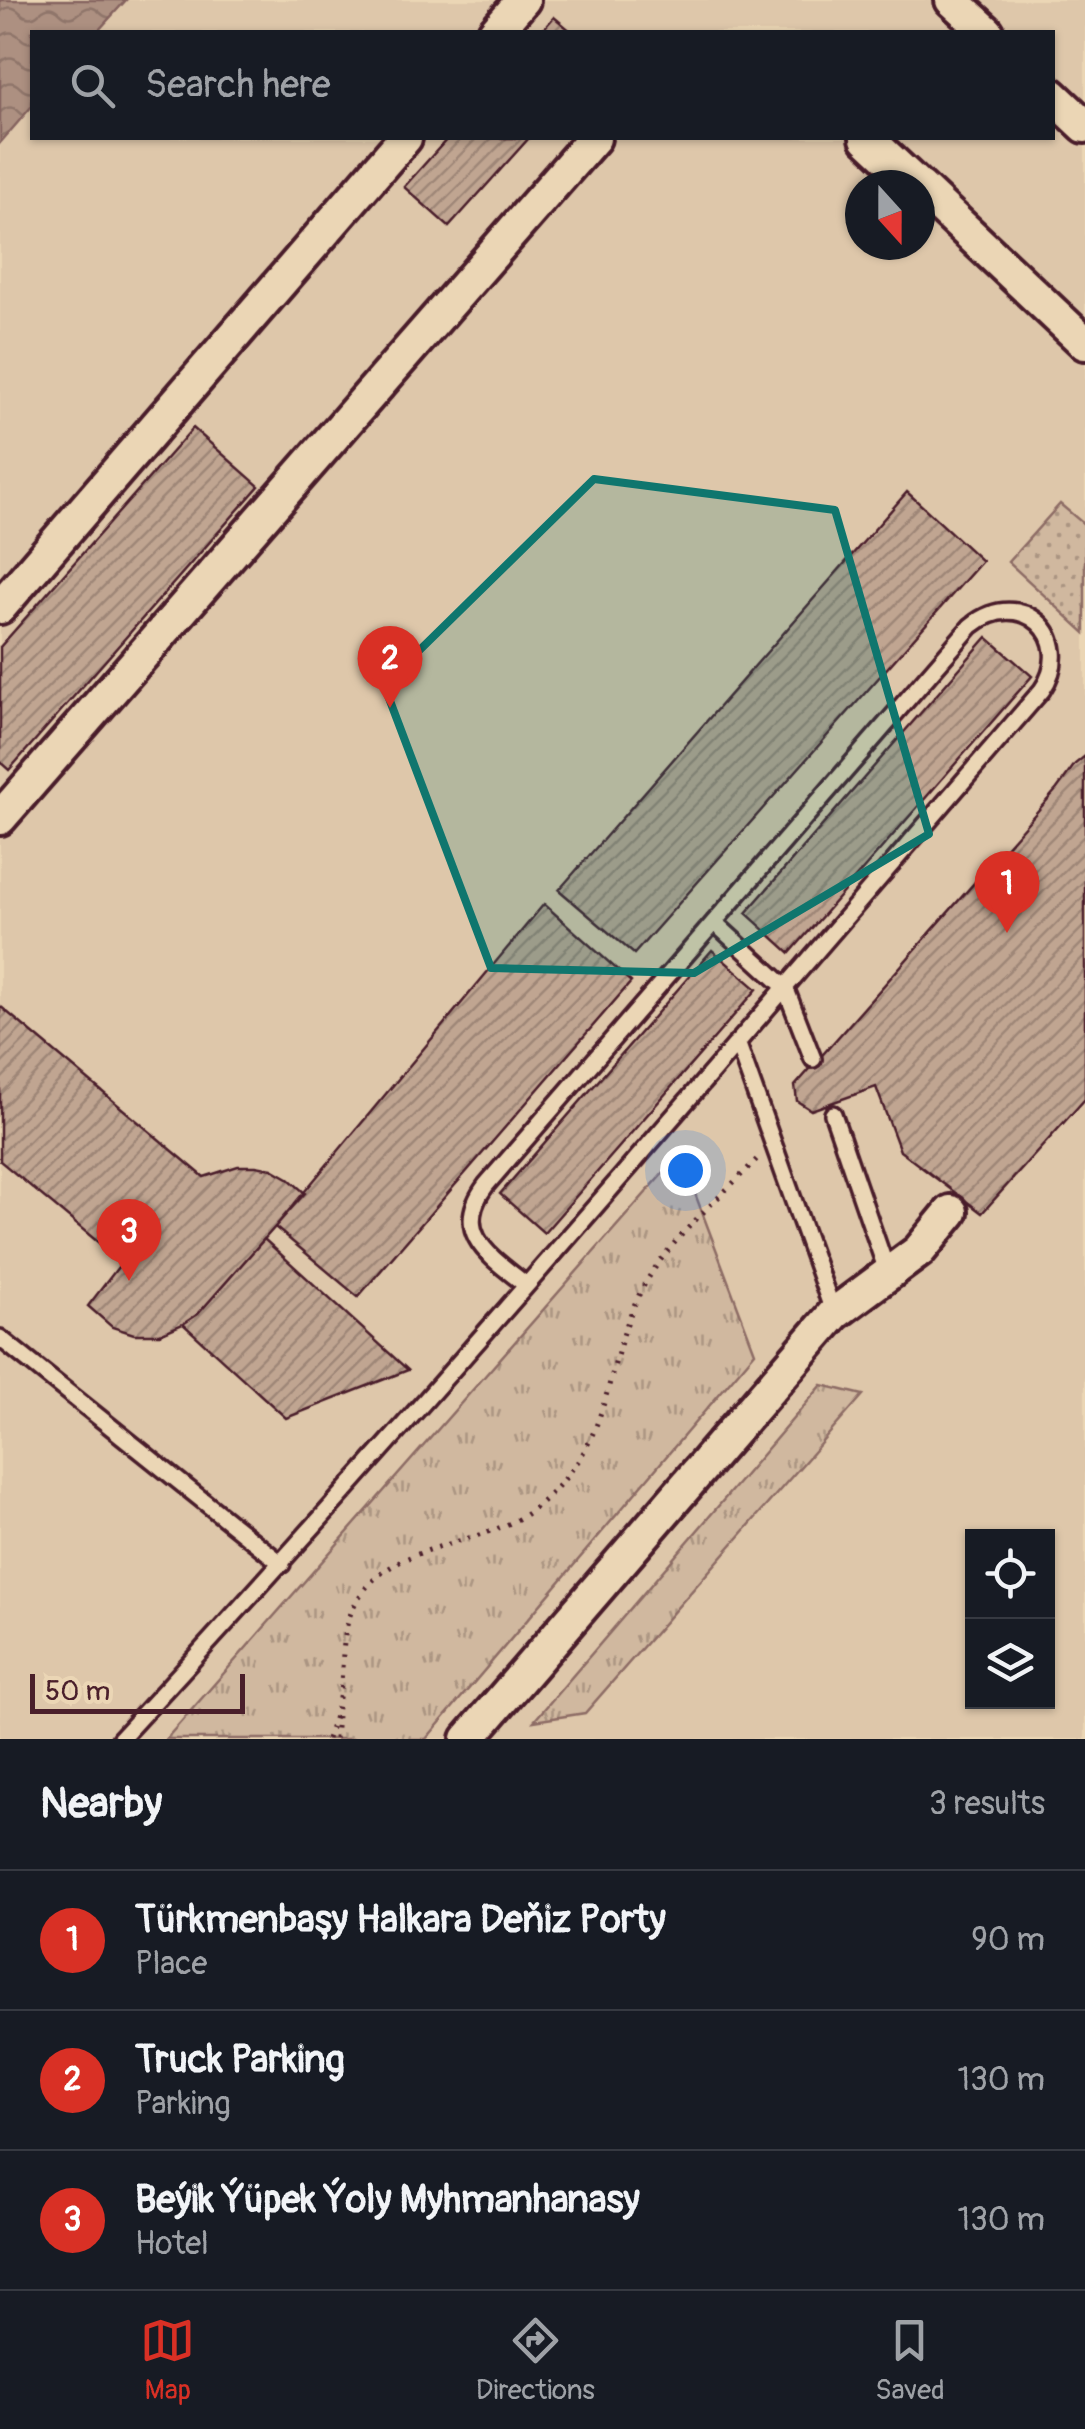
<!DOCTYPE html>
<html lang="en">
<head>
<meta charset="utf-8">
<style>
	:root { --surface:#171b24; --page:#20242c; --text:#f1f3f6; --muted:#9ea1a6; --line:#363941; --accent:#d93025 }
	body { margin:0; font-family:Pangolin,sans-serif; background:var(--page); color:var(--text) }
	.controls { position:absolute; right:30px; bottom:30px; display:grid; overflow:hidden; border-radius:0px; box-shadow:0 2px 8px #0004 }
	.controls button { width:90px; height:90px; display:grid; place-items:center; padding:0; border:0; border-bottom:2px solid var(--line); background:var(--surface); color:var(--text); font:50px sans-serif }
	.compass { position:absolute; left:845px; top:170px; width:90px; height:90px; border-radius:50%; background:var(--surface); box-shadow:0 2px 8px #0004; rotate:159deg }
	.scale { position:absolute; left:30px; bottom:25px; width:215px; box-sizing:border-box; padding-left:10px; border:5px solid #4a1f2b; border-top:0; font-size:28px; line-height:35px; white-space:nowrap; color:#4a1f2b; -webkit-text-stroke:8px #ebd6b5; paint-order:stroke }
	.you { position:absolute; left:685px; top:1170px; width:35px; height:35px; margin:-25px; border:8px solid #fff; border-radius:50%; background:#1a73e8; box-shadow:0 0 0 15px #1a73e833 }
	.badge { display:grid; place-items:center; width:65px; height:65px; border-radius:50%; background:var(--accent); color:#fff; font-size:32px; font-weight:700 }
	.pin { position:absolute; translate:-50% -82px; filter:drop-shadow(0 2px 5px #0008) }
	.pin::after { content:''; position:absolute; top:52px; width:35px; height:30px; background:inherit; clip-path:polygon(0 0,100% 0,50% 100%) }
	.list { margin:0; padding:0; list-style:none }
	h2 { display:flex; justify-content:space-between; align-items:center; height:130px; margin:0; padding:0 40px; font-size:42px }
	h2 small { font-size:32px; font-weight:400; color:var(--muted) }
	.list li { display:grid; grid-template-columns:65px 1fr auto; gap:30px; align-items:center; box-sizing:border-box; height:140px; padding:0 40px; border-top:2px solid var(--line) }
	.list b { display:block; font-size:38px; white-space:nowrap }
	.list p { margin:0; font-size:32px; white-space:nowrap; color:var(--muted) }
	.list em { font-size:32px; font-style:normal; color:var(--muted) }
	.icon { flex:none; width:55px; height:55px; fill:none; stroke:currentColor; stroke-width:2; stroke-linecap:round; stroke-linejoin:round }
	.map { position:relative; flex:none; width:1085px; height:1739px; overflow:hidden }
	.search { position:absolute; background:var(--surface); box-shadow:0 2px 8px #0004; left:30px; right:30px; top:30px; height:110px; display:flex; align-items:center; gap:25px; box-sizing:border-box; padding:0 35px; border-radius:0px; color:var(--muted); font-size:38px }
	.sheet { height:550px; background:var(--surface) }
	nav { display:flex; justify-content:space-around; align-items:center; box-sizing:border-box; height:140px; border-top:2px solid var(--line); background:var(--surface); font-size:28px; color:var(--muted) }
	nav a { display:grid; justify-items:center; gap:5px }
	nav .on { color:var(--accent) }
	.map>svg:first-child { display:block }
</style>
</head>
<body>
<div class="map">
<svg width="1085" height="1739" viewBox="0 0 1085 1739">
	<defs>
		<pattern id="grass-dots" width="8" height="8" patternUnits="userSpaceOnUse" patternTransform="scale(2.5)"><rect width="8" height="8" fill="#d0b89f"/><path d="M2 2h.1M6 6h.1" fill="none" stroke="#ab9582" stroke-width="1.8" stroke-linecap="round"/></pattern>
		<pattern id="park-tufts" width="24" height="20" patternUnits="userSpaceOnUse" patternTransform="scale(2.5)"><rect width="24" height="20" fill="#d0b89f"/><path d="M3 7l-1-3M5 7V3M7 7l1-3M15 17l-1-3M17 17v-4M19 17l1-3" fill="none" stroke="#ab9582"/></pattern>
		<pattern id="water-waves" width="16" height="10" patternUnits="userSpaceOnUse" patternTransform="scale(2.5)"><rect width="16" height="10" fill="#ad9081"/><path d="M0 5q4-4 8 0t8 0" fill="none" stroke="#8f756a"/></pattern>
		<pattern id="building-hatch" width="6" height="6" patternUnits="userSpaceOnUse" patternTransform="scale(2.5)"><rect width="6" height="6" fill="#c0a591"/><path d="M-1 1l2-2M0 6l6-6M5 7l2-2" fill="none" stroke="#9e8677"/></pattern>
	</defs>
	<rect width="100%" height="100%" fill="#ebd6b5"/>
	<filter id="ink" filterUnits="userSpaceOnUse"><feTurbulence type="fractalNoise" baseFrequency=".01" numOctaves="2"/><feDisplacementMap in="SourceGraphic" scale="20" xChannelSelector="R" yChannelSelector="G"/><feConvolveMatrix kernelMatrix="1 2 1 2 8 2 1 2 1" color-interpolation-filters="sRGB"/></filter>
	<g filter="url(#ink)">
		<path fill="#dec7aa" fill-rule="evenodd" d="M126 0H1085V1739H0V143L32 106V138H1052V32H97ZM860 185H920V245H860ZM972 1536H1048V1702H972Z"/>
		<path fill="url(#grass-dots)" stroke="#8d6c65" stroke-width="2.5" d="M1060 504 1085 525V633L1008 562Z"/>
		<path fill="url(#park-tufts)" stroke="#8d6c65" stroke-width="2.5" d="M680 1154 755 1352 426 1739H166Z
			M822 1385 863 1395 585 1713 534 1721Z"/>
		<path fill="url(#water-waves)" stroke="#85635f" stroke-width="2.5" d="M0 0H126L97 32H32V106L0 143Z"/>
		<path fill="url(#building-hatch)" stroke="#4a1f2b" stroke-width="2.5" d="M554 17 572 32H541Z
			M448 138H529L449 227 404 187Z
			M193 428 259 486 9 770 0 762V647Z
			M907 492 982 561 634 954 559 890Z
			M987 637 1032 676 790 953 746 913Z
			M1085 756V1099L982 1213 900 1151 876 1087 811 1110 797 1101 795 1086 1057 789 1075 764Z
			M544 904 631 982 358 1297 275 1227Z
			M712 950 757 989 544 1233 500 1194Z
			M0 1006 204 1177 238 1166H256L272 1169 288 1178 305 1193 198 1314 183 1324 160 1334H134L112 1327 88 1306 122 1262 0 1161Z
			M264 1239 408 1370 286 1418 183 1324 198 1314Z"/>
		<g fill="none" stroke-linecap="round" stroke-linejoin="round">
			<defs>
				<path id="lane" d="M714 922 785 987 813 1059
					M737 1042 834 1314
					M833 1114 888 1274
					M0 1338 282 1564
					M120 1739C436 1397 737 1042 1042 690 1078 637 1021 585 971 626L486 1185C450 1233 491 1257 526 1285"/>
				<path id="street" d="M952 0 987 32
					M495 32 523 0
					M1052 95 1085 126
					M867 138 917 185
					M920 187 1085 343
					M0 607 405 138
					M0 818 594 138
					M468 1739 834 1314 919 1251 951 1212"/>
			</defs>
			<use href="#lane" stroke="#4a1f2b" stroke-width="22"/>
			<use href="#street" stroke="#4a1f2b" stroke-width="40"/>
			<path stroke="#4a1f2b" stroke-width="5" stroke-dasharray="2.5 8" stroke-linecap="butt" d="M327 1739C331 1727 336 1715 338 1703 345 1670 339 1636 354 1606 386 1542 471 1549 525 1515 543 1503 561 1485 574 1467 610 1418 611 1352 638 1297 663 1244 717 1201 757 1159
				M335 1739 337 1716"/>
			<use href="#lane" stroke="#ebd6b5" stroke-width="15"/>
			<use href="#street" stroke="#ebd6b5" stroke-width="32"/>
		</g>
	</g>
	<path fill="#0f766e" fill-opacity="0.2" stroke="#0f766e" stroke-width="8" stroke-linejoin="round" d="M594 479 835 510 929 834 694 973 491 968 384 685Z"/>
</svg>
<div class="controls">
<button><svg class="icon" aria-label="locate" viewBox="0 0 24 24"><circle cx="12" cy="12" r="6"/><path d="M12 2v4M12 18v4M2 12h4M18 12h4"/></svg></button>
<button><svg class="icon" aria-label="layers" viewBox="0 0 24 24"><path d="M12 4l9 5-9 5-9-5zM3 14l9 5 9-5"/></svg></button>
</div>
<svg class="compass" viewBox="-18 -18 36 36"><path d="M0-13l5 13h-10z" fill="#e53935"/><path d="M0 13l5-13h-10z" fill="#9ea1a6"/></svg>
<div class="scale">50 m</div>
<div class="you"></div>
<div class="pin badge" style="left:1007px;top:933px">1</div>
<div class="pin badge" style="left:390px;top:708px">2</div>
<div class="pin badge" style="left:129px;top:1281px">3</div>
<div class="search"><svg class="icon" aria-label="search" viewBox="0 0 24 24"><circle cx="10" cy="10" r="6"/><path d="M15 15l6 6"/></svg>Search here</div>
</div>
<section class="sheet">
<h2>Nearby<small>3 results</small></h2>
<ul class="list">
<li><span class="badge">1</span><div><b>Türkmenbaşy Halkara Deňiz Porty</b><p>Place</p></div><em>90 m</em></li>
<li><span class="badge">2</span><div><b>Truck Parking</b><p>Parking</p></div><em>130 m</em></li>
<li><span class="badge">3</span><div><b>Beýik Ýüpek Ýoly Myhmanhanasy</b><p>Hotel</p></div><em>130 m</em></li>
</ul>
</section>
<nav>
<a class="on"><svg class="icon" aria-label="map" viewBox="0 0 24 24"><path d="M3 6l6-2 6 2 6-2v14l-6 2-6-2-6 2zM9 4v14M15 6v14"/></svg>Map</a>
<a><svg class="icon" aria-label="directions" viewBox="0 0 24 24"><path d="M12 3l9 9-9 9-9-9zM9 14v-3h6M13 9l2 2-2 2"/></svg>Directions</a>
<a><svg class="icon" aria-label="saved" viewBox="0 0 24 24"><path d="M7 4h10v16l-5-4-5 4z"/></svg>Saved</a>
</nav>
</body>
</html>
